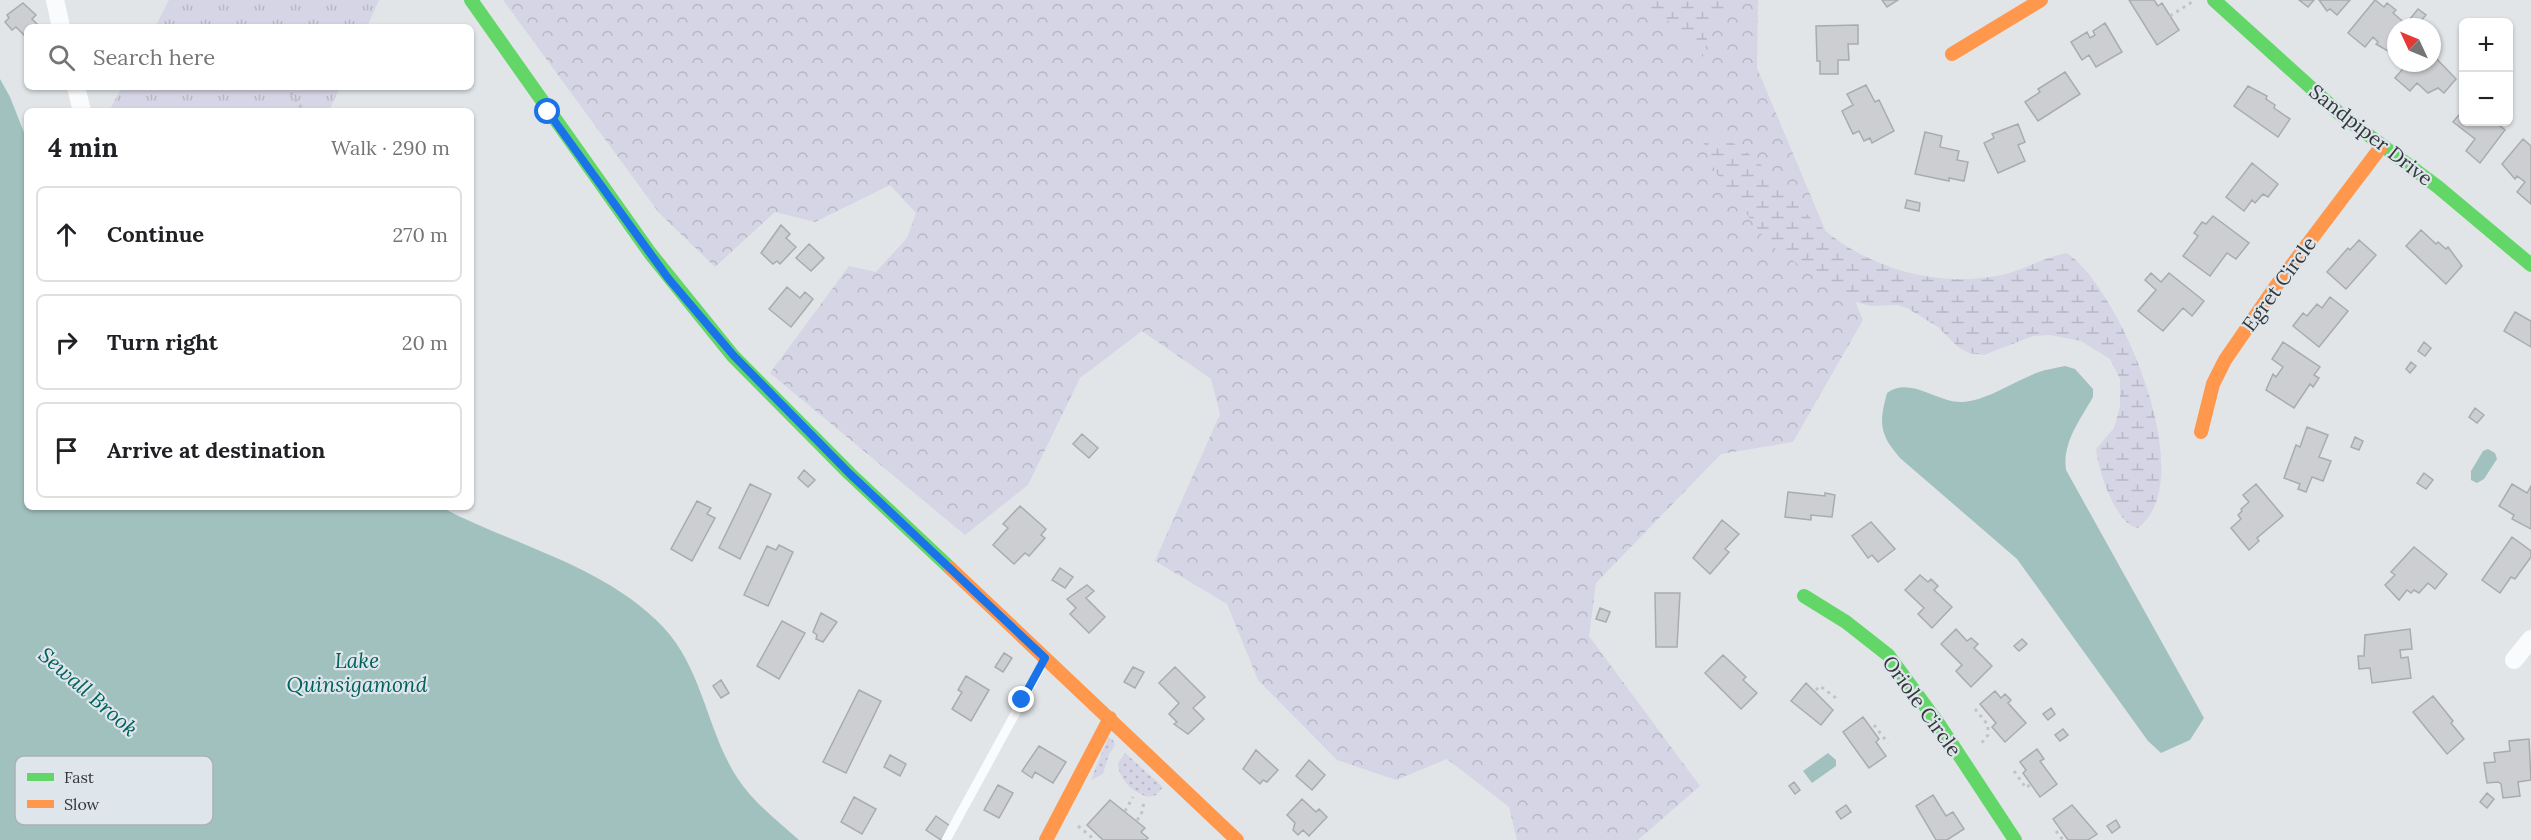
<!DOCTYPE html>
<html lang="en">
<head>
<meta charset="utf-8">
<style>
	:root { --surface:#fff; --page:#f6f6f6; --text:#202124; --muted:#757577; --line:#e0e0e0 }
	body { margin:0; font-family:Lora,serif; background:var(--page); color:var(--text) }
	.controls { position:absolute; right:18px; top:18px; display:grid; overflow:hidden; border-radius:9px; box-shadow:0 2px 4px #0004 }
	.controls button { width:54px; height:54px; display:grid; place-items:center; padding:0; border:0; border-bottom:2px solid var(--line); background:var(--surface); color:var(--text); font:30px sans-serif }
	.compass { position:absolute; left:2387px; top:18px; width:54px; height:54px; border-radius:50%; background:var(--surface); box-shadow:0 2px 4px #0004; rotate:314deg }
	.stop { position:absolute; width:18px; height:18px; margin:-14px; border:4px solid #1a73e8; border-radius:50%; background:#fff }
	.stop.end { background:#1a73e8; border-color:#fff; box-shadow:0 2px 6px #0008 }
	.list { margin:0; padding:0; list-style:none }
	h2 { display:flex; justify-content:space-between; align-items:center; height:78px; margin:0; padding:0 24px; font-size:26px }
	h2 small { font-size:20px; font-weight:400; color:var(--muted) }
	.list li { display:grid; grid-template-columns:39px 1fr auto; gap:18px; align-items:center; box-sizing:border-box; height:96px; margin:0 12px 12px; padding:0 12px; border:2px solid var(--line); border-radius:9px }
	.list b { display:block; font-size:22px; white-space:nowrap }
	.list em { font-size:20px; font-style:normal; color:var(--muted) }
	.icon { flex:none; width:33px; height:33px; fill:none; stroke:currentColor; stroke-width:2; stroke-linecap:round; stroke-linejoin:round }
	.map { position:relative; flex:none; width:2531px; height:840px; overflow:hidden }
	.search { position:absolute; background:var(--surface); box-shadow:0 2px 4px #0004; left:24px; top:24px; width:450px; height:66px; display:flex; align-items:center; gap:15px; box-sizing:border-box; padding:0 21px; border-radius:9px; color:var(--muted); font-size:22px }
	.panel { position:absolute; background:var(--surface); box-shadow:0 2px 4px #0004; left:24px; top:108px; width:450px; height:402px; border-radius:9px }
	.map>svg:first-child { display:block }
</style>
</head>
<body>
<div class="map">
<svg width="2531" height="840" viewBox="0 0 2531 840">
	<defs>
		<pattern id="grass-dots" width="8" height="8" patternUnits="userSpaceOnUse" patternTransform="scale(1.5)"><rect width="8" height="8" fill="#d6d5e5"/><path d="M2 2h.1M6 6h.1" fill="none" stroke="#b8b7c5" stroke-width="1.8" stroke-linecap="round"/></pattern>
		<pattern id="forest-crowns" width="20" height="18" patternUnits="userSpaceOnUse" patternTransform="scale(1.5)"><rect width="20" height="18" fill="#d6d5e5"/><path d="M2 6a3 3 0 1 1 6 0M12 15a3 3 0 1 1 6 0" fill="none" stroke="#b8b7c5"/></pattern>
		<pattern id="wetland-marsh" width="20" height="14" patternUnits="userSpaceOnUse" patternTransform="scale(1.5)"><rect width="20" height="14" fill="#d6d5e5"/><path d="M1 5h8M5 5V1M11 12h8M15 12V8" fill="none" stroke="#b8b7c5"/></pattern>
		<pattern id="park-tufts" width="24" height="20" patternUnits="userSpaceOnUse" patternTransform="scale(1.5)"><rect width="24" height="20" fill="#d6d5e5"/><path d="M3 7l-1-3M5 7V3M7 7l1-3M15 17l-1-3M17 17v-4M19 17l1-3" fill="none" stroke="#b8b7c5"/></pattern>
	</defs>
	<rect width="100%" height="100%" fill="#e1e5e8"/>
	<path fill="url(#grass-dots)" d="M1108 737 1113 740 1115 746 1109 754 1103 774 1091 780Z
		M1125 753 1163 787 1156 795 1148 797C1133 792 1119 781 1118 763Z"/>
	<path fill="url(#forest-crowns)" d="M503 0H1758L1757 68 1863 320 1793 442 1721 454 1596 583 1589 636 1700 786 1638 840H1517L1509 807 1447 759 1396 780 1337 760 1258 680 1227 604 1155 561 1220 414 1211 379 1142 331 1080 378 1028 485 965 535 770 373 849 266 876 272 907 238 916 213 890 185 815 222 775 212 715 267 659 213Z"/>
	<path fill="url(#wetland-marsh)" d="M1625 0H1731L1730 10 1711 21 1703 57 1659 11Z
		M1711 135C1744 142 1765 169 1787 192 1798 204 1809 218 1822 228 1871 270 1939 288 2002 275 2024 270 2044 257 2067 253 2120 289 2202 480 2138 528 2115 525 2098 468 2096 449L2114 428 2120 406V379L2110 359 2081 341 2050 335 2033 336 1984 355 1969 353 1958 347 1938 327 1907 308 1897 305 1871 306 1851 301 1769 244 1717 174 1703 141Z"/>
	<path fill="url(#park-tufts)" d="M169 0H379L367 27H155Z
		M122 87H340L329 111H109Z"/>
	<path fill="#a1c1bf" d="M0 79 10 97 27 140V507H441C514 546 605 565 664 628 703 670 707 732 738 779 754 803 778 821 799 840H0Z
		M2065 366 2075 369 2093 389V397C2080 420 2062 443 2066 470L2204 718 2190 740 2161 753 2148 741 2017 559 1900 458C1879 434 1879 423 1887 393 1910 376 1936 402 1961 402 1987 401 2014 381 2039 372 2047 369 2057 368 2065 366Z
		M2488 449 2495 453 2497 459 2484 479 2477 483 2471 480V471L2483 451Z
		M1828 753 1836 760V766L1812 783 1803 771Z"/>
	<path fill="#ccced2" stroke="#a9acae" stroke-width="1.5" d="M1882 0H1898L1887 7Z
		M2129 0H2154L2158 6 2162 3 2179 30 2157 45Z
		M2299 0H2314L2308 7Z
		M2319 0H2350L2337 15 2330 9 2327 11Z
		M2375 0 2384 7 2387 3 2396 10 2393 13 2406 24 2418 9 2426 15 2416 27H2396V50L2393 54 2376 44 2378 42 2373 37 2365 47 2348 33Z
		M23 3 36 15 32 19 37 24 27 27 25 36 16 27 12 30 5 22 9 18 7 15Z
		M2105 23 2122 52 2096 67 2089 55 2082 60 2071 42 2087 32 2090 38 2095 35 2093 31Z
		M1858 25V44H1848L1849 60H1838V74H1820V61H1817L1816 26Z
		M2432 54 2456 79 2444 93 2438 88 2428 93 2417 83 2410 91 2395 78 2408 63H2432Z
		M2065 72 2080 94 2038 121 2025 102 2040 92 2038 89Z
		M1866 85 1875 102 1879 100 1894 131 1872 143 1870 138 1864 141 1859 131 1853 134 1842 111 1853 105 1847 94Z
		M2248 86 2267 96 2266 99 2275 105 2274 108 2290 119 2278 137 2234 106Z
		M2464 109V122H2495L2505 130 2480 163 2466 151 2475 139 2453 122Z
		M2018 124 2025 142 2018 145 2025 161 1998 173 1984 143 1994 138 1992 134Z
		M1925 132 1942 136 1940 147 1959 151 1957 160 1968 162 1964 181 1949 178V181L1915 174Z
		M2523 139 2531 146V204L2517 192 2525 182 2517 176 2515 179 2502 164Z
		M2252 163 2278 184 2268 197 2263 194 2255 203 2252 200 2244 211 2226 197Z
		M1907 200 1920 203 1919 211 1905 208Z
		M2213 216 2249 243 2236 259 2227 253 2210 276 2183 256 2198 236 2194 233 2202 222 2206 224Z
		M781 225 790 234 786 238 796 247 780 264 777 261 773 264 761 253Z
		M2421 230 2436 244 2438 242 2446 249 2448 247 2462 266 2446 284 2406 246Z
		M2359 240 2376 255 2346 289 2327 272 2348 248 2350 250Z
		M809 244 824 258 811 271 796 258Z
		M2151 273 2161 282 2169 273 2204 301 2192 316 2183 308 2163 331 2138 311 2156 290 2145 280Z
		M787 287 800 298 805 292 813 299 791 327 769 309Z
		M2330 297 2348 311 2319 347 2293 326 2303 313 2307 316 2317 304 2322 308Z
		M2515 312 2531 321V347L2504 331Z
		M2283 342 2320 367 2314 375 2319 378 2313 387 2310 384 2294 408 2266 390 2273 374 2276 377 2283 367 2272 359Z
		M2424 342 2431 348 2425 356 2418 351Z
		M2411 362 2416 366 2410 373 2406 369Z
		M2475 408 2484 415 2477 423 2469 417Z
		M2307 427 2328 435 2319 457 2331 461 2323 481 2312 477 2306 492 2298 489 2300 484 2284 478 2296 445 2300 447Z
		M1082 434 1098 448 1089 458 1073 444Z
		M2355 437 2363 441 2359 450 2351 447Z
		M804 470 815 480 808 487 798 478Z
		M2424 473 2433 480 2426 489 2417 483Z
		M750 484 771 494 740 559 719 548Z
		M2256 484 2283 516 2257 538 2259 541 2249 550 2231 528 2241 519 2238 515 2242 511 2241 509 2249 502 2243 495Z
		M2512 484 2527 493 2531 486V529L2512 519 2514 515 2499 506Z
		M1788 492 1825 496V493L1835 495 1832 517 1811 515V520L1785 517Z
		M697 501 711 508 707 514 715 518 692 561 671 549Z
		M1020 506 1046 529 1041 535 1045 538 1029 556 1025 553 1014 564 993 545 1008 528 1003 524Z
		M1722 520 1739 534 1725 549 1729 552 1710 574 1693 558Z
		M1871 522 1895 549 1878 562 1872 555 1868 558 1852 536Z
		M2512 537 2531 551V557L2515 579 2511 577 2500 593 2482 580Z
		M779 545 793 552 768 606 744 595 767 546 776 550Z
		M2414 547 2447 574 2435 589 2428 583 2419 593 2414 590 2411 593 2407 590 2399 600 2385 585 2395 575 2391 572Z
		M1060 568 1073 577 1065 588 1052 580Z
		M1920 575 1928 582 1931 579 1938 586 1934 590 1952 607 1932 628 1918 614 1924 608 1905 590Z
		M1087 585 1094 591 1086 598 1105 617 1089 633 1070 614 1076 608 1067 599Z
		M1655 593H1680L1677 647H1656Z
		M1600 608 1610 612 1606 622 1596 619Z
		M821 613 837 622 823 642 816 639 817 635 813 632Z
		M782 621 805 633 779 679 757 666Z
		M1956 629 1967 641 1971 638 1978 644 1974 648 1992 666 1971 687 1956 671 1962 665 1941 644Z
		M2410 629 2412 649 2400 650 2401 658 2408 657 2411 678 2372 683 2370 668 2359 669 2358 656H2364L2365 635Z
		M2022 639 2027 644 2019 651 2014 646Z
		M1004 653 1012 658 1003 672 995 667Z
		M1723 655 1746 677 1743 680 1757 693 1741 709 1705 673Z
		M1133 667 1144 672 1135 688 1124 682Z
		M1175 667 1205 697 1193 708 1204 719 1188 734 1174 724 1177 722 1169 714 1179 703 1159 683Z
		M966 676 989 690 971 721 952 709 962 692 958 690Z
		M721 680 729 693 721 698 713 686Z
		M1806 683 1833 710 1821 725 1791 701Z
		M859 690 881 701 846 773 823 762Z
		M1995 691 2001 698 2005 694 2011 700 2008 703 2026 723 2005 742 1992 727 1996 723 1980 704Z
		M2433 696 2453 721 2451 723 2464 739 2447 754 2413 712Z
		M2051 708 2055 714 2048 720 2043 714Z
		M1863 717 1879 739 1876 742 1886 756 1869 768 1843 732Z
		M2063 729 2068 735 2060 741 2055 735Z
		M2529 739 2531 780 2518 782 2520 796 2503 798 2501 784 2498 782 2487 783 2484 763 2495 762 2494 753 2510 751 2509 741Z
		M1039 746 1066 762 1053 783 1035 772 1032 778 1022 771Z
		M2037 749 2044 759 2040 761 2057 784 2040 797 2023 773 2026 770 2020 762Z
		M1256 750 1278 770 1267 782 1263 780 1260 784 1243 769Z
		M890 755 906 764 900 776 884 767Z
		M1309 760 1325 775 1312 790 1296 776Z
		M1794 782 1800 790 1795 794 1789 786Z
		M998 785 1013 793 999 818 984 810Z
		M2487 793 2494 799 2487 808 2480 802Z
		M1933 795 1946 816 1953 812 1964 829 1947 840H1936L1916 806Z
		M854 797 876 809 862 834 841 822Z
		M1302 799 1316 812 1319 809 1327 817 1309 836 1303 830 1298 835 1293 830 1295 823 1287 815Z
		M1110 800 1145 828 1141 832 1148 838 1146 840H1103L1087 825Z
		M1846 805 1851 812 1841 819 1836 812Z
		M2072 805 2097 834 2088 840H2068L2053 819Z
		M936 816 950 826 941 840 926 830Z
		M2116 820 2120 827 2112 833 2107 826Z"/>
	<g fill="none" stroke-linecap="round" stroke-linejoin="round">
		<path stroke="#c2c3c4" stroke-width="3" stroke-dasharray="3 4.5" stroke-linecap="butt" d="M2170 16 2192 2
			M286 87 304 111
			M260 507 261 509
			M1816 690 1820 686 1836 698
			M1975 709 1988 725V735L1979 746
			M1874 725 1888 743
			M2014 771 2026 788 2031 784
			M1125 811 1133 797
			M1137 820 1141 816 1144 802
			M1078 826 1095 840
			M2056 831 2063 840"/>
		<path stroke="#fafbfc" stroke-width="9" d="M946 840 1044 661"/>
		<path stroke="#fafbfc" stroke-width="18" d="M55 0 61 27
			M76 87 82 111
			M2514 660 2531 639"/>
		<path stroke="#63d668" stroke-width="14" d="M471 0 650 253 733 356 850 474 950 568
			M2214 0 2340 114 2438 187 2531 265
			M1804 596 1846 622 1888 655 1940 726 2015 840"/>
		<path stroke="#ff974d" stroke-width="14" d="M1952 54 2041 0
			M2201 432 2213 384 2225 360 2276 286 2381 147
			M950 568 1237 840
			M1046 840 1110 718"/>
	</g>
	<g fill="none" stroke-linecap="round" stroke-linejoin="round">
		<path stroke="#1a73e8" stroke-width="8" d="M548 112 668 278 734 356 850 474 1045 658 1022 700"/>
	</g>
	<g text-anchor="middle" stroke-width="4.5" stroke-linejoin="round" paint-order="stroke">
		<g font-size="20" fill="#343739" stroke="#dee5eb">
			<text transform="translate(2371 135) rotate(38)" y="7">Sandpiper Drive</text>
			<text transform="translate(2279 284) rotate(-54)" y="7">Egret Circle</text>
			<text transform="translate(1922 706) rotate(54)" y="7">Oriole Circle</text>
		</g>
		<g font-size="21" font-style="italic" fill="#00625d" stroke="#dee5eb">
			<text x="357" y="668">Lake<tspan x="357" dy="24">Quinsigamond</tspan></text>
			<text transform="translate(88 692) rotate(41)" y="7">Sewall Brook</text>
		</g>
	</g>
	<rect x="15" y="756" width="198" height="69" rx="9" fill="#dee5eb" stroke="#abb1b6" stroke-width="1.5"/>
	<rect x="27" y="773" width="27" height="8" fill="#63d668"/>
	<rect x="27" y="800" width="27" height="8" fill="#ff974d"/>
	<g font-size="16" fill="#343739">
		<text x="64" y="783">Fast</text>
		<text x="64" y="810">Slow</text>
	</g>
</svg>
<div class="controls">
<button>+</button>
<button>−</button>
</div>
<svg class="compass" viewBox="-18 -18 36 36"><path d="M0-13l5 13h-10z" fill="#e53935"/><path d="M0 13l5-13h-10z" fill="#757577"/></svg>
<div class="stop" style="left:548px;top:112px"></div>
<div class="stop end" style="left:1022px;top:700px"></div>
<div class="search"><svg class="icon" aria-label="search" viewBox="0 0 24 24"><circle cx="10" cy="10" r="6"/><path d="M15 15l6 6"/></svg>Search here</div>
<section class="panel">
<h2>4 min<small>Walk · 290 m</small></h2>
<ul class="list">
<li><svg class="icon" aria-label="ahead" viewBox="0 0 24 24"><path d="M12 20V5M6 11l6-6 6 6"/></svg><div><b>Continue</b></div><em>270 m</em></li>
<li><svg class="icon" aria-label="right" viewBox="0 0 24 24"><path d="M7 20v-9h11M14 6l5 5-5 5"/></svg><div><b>Turn right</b></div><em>20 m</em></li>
<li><svg class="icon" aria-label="arrive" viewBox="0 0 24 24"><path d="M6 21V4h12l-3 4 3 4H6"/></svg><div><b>Arrive at destination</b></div></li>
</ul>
</section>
</div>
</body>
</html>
